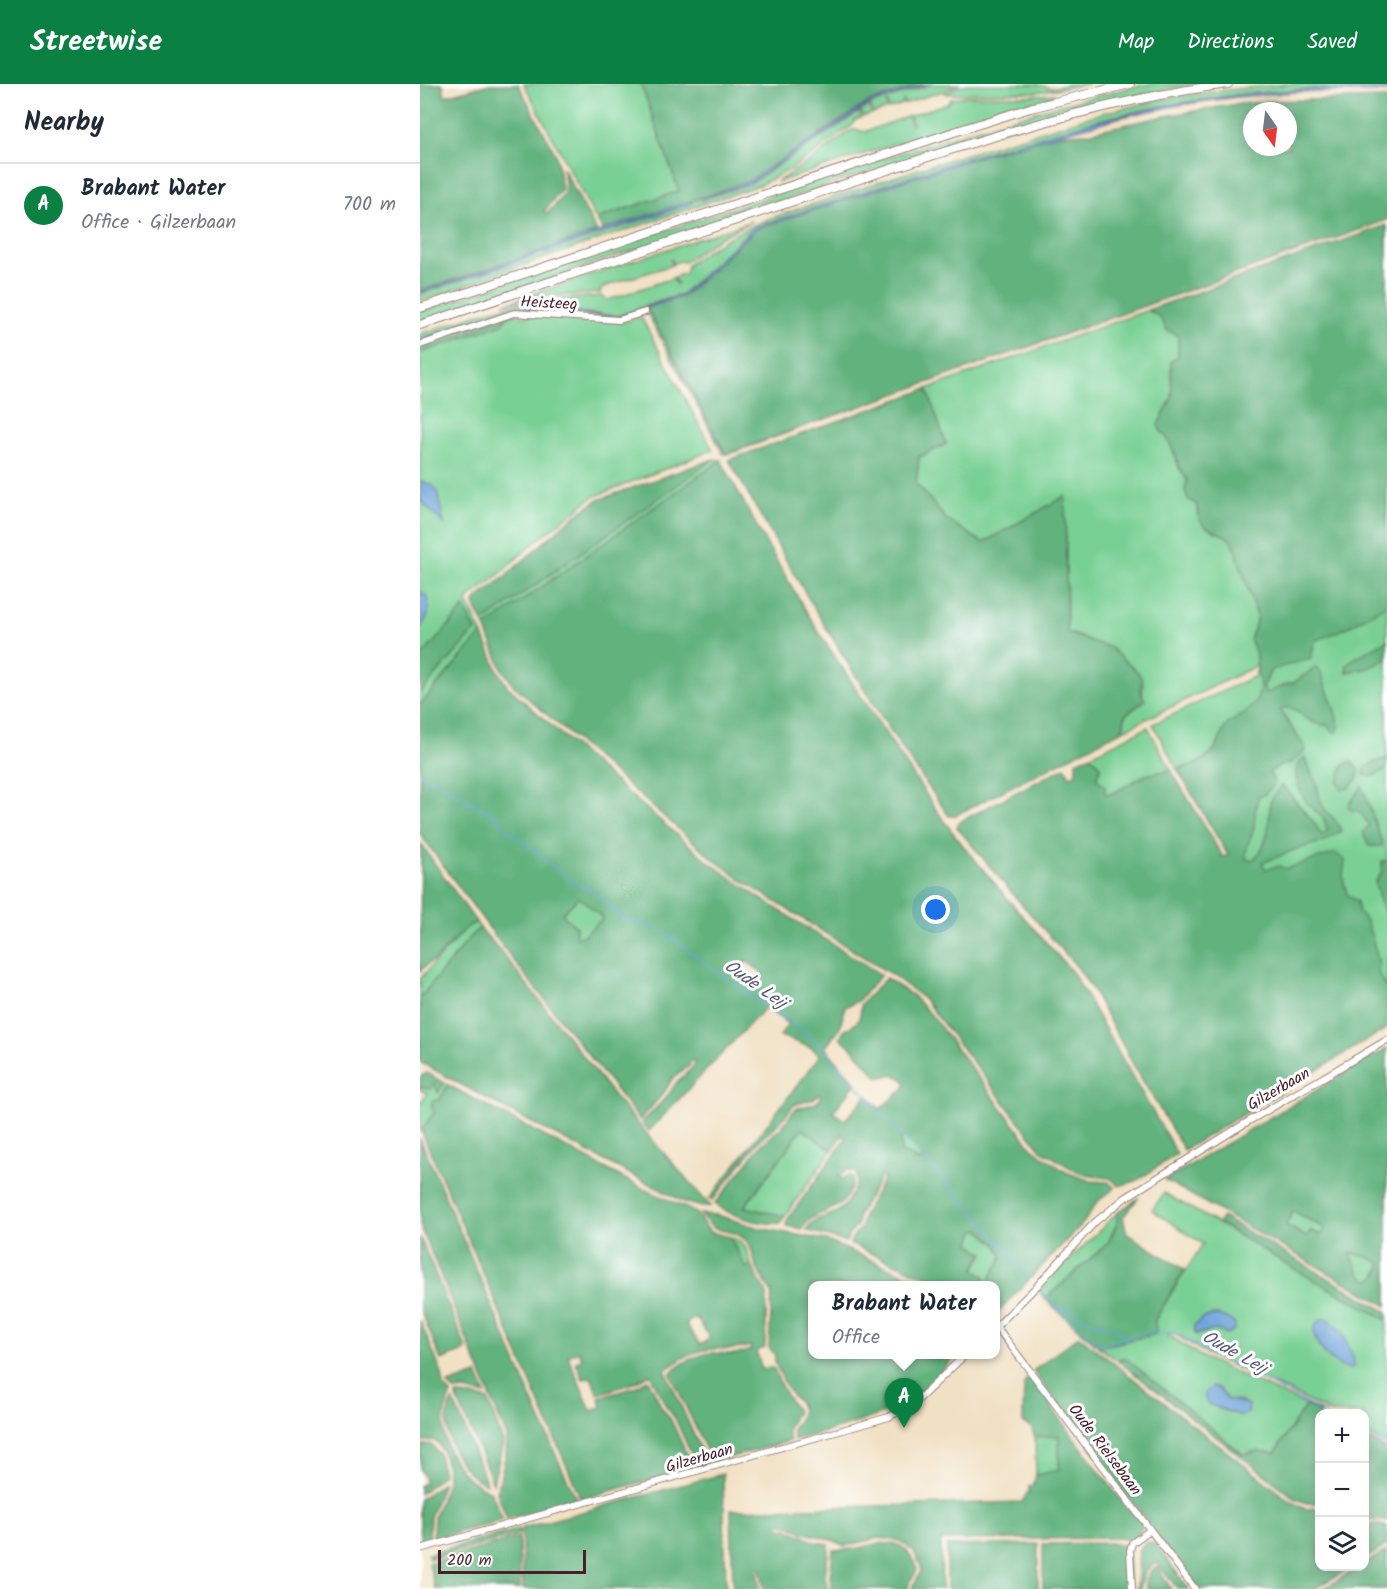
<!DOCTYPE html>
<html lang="en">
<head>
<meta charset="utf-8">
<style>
	:root { --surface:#fff; --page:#f2f2f3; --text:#1f2937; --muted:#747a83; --line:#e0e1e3; --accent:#0b8043 }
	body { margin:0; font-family:Kalam,sans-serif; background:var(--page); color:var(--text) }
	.controls { position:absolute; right:18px; bottom:18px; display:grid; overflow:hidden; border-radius:12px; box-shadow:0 3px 15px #0003 }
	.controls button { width:54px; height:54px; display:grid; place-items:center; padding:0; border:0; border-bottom:2px solid var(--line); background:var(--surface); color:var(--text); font:30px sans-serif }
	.compass { position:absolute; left:823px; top:18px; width:54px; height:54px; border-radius:50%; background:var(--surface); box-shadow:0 3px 15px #0003; rotate:166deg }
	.scale { position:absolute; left:18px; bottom:15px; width:148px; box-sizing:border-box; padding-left:6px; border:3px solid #4a1f2b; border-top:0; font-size:16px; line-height:21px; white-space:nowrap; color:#4a1f2b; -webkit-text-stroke:4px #fff; paint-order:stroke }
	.you { position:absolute; left:516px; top:826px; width:21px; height:21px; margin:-15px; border:4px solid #fff; border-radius:50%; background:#1a73e8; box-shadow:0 0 0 9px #1a73e833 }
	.badge { display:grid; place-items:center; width:39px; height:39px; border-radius:50%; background:var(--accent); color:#fff; font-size:20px; font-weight:700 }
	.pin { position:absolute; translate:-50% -50px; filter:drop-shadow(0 2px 3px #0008) }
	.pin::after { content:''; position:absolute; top:32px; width:21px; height:18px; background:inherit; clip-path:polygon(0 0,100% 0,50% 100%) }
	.popup { position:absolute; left:388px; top:1197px; width:192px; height:78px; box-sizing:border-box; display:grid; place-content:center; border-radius:12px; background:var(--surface); filter:drop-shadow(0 2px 4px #0005); font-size:20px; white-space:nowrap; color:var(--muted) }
	.popup b { font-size:22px; color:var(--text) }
	.popup::after { content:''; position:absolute; left:50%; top:100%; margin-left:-12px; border:12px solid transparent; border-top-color:var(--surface) }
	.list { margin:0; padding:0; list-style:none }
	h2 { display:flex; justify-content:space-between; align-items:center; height:78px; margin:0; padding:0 24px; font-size:26px }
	h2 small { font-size:20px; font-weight:400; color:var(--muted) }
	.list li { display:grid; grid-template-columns:39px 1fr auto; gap:18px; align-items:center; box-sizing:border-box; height:84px; padding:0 24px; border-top:2px solid var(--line) }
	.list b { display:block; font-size:22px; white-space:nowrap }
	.list p { margin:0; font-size:20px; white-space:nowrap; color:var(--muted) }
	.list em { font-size:20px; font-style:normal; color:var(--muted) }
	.icon { flex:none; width:33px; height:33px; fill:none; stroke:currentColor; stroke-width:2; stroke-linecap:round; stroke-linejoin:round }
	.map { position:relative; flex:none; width:967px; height:1505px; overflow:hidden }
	header { display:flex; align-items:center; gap:36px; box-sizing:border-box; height:84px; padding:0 30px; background:var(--accent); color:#fff }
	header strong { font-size:28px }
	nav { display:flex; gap:33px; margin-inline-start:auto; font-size:21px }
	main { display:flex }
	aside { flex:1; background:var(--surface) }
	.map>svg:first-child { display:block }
</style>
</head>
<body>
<header>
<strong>Streetwise</strong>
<nav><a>Map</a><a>Directions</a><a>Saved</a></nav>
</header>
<main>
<aside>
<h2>Nearby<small></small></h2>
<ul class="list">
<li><span class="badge">A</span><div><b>Brabant Water</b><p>Office · Gilzerbaan</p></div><em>700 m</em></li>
</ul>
</aside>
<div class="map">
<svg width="967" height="1505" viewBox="0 0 967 1505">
	<rect width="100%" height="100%" fill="#fff"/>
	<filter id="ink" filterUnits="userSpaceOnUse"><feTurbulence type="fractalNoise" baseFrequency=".0167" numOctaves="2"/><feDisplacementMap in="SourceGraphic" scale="12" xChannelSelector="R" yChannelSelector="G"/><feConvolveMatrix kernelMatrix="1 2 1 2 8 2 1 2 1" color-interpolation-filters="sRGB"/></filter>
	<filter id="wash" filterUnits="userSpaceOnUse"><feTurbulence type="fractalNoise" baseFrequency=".008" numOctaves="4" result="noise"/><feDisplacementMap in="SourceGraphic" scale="24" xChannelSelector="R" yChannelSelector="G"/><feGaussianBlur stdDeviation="1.35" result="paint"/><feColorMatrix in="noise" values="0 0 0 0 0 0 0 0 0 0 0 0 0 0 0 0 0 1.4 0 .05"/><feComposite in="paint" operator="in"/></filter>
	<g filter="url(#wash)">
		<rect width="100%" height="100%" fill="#f1e1c4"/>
		<path fill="#79d094" stroke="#627860" stroke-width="1.5" fill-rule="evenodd" d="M104 0H221L259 107 176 135Z
			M513 0H540L529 4 525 9 523 7 496 16 495 15 494 17 485 20 483 16V20L469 25 468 18H466L467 25 453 30 452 23H450L451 30 443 33 442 29H440L441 34 435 36 432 42 422 48 397 68 371 85 339 101 77 190 0 218V210L264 122 271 119 270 117 280 114 282 116 331 99 451 20Z
			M547 0H615L632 4 648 0H669L616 8 527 10 532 5Z
			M728 0H777C650 22 528 62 405 102 270 147 135 192 0 238V228C136 182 273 137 410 92 515 58 620 23 728 0Z
			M867 0H967V5H894L807 12 726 25 671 38 538 77 333 144 263 210 198 232 96 223 0 255V250L68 227 100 219 181 212 188 216 253 194 256 200 258 199 255 197 254 193 266 189 267 181C292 162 316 148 345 136L514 80 682 29 749 14 799 7Z
			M634 10V12L553 35 358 98V97L394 75 428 48 436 45 444 48 489 32 490 40H493L490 32 528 19 531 15 546 12H603Z
			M332 137 297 155 264 178 259 177 253 180 252 175 250 176 252 181 192 200 182 204 180 209 119 213 83 220Z
			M227 224 305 369 375 344V346L309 370H303L227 229 201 234 100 228 0 259V258L95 226 198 233Z
			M728 226 740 233 747 246 758 251V272L751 278 752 314 738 341C748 353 753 366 758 380 759 387 766 390 767 397 767 399 765 406 765 407 768 413 774 417 777 422 781 429 778 435 784 441 793 449 806 448 813 459L837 532 831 558 836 568V582L701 647 704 641 705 631 722 619 723 599 656 551 647 549 645 413 563 459 526 435 496 399 499 373 526 360 507 305Z
			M95 231 201 238 221 233 293 366 173 413 116 457 74 495 52 511 47 518 62 549 0 621V609L56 546 44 524 0 574V544L8 531 0 507V416L24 440 12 401 0 397V269L83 240 86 234Z
			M294 375 301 376 65 543 63 538Z
			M967 507V918L823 781 830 625 802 649 799 658 793 668 778 679 757 685 733 640 835 592 836 587Z
			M728 643 751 686 725 691 694 709 685 710V702L676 694 680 686 679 679 669 672Z
			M157 813 164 816 183 835 163 852 156 854V843L142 830Z
			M56 838 60 844 52 851 0 914V895L47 843Z
			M14 999 18 1008 24 999 28 1001 20 1015 13 1017 14 1029 0 1048V1020L7 1009 0 1006V1002L10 1005Z
			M382 1045 412 1066 365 1132 324 1124Z
			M484 1052 503 1074 501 1076H495L492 1072 481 1068V1056Z
			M744 1109 967 1236V1361L945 1348 944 1330 911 1329 872 1309 785 1269 755 1250 749 1249V1253L753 1254 782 1273 886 1321 855 1369 838 1367 823 1370 704 1273 697 1276 679 1263 735 1250V1236L737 1231 783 1160 732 1126ZM792 1231H800V1247L792 1246 777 1251 774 1242 781 1235ZM906 1234C921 1243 932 1265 934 1282L931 1285C909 1284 876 1242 906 1234ZM799 1305 808 1316 823 1318 821 1331 798 1325Z
			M874 1126 904 1144 901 1151 892 1147 886 1153 866 1141Z
			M697 1129V1139L688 1159 625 1215 619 1207Z
			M558 1145 576 1160 582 1171 579 1180 568 1201H562L565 1195 554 1185 564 1170 550 1161 555 1147Z
			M310 1153C325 1157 328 1167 331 1181L326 1184Z
			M930 1169 945 1171 961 1179 956 1193 950 1196C936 1193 936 1179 930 1169Z
			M639 1352V1387L616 1391 615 1353Z"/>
		<path fill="#62b27e" stroke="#566854" stroke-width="1.5" fill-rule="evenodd" d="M0 0H23L25 12 70 0H98L136 71 142 105 124 127 127 130C145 110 148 111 143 84L177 148 0 207Z
			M221 0H505L449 18 368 71V74L323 100 183 146 176 135 259 107Z
			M967 14V136L306 370 226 222 262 210 339 142 497 91 632 51 667 49 745 32 811 21 850 17ZM832 27H868V63H832Z
			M967 141V521L926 544 895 557 891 574 851 586 844 601 845 608 847 609 867 600 873 599 896 583 901 588C906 606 916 624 919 644L917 648 912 647 907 641C903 641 896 640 892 638 880 633 876 618 860 626L885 663V667L871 679 861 681 849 688 855 699 844 711 839 712C834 724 836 735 833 747 830 756 824 766 826 775L832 776C849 766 850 735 850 718L862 701 895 740 901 751 907 748C907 733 898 730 889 721 881 712 872 692 878 680 879 679 884 674 885 673 887 682 891 688 895 696 899 704 898 716 904 724 910 732 918 736 921 747L905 757 874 766 842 779 845 785 861 782 865 785 915 769 925 776 923 794 927 810 937 818 939 829 946 837 952 853 959 880 958 888 967 906V944L764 1066 714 982 672 905 658 884 591 808 537 743 539 738 645 683 650 692 656 690V677L669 672 676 676 681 683 676 694 685 702V709L687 711 694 709 725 691 751 686 803 773 808 771 757 685C773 682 793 675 799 658 802 652 802 646 807 641 820 630 839 624 840 604 841 598 837 592 837 586 836 572 837 568 830 555L835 543 837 531 813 459C805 447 786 448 780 436 778 431 778 425 777 421L768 415 765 407 767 396 758 382 757 375 746 351 741 348 738 341 752 314 751 278 758 272V251L747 246 740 233 728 226Z
			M86 234 83 240 0 269V263Z
			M507 305 526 360 499 373 496 399 526 435 563 459 645 412 647 549 689 563 717 587 722 595 721 609 725 616 705 631 704 641 701 647 534 732H529C448 619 377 497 309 376Z
			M294 375 63 538 54 521 55 516C66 507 78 499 88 490 118 464 145 437 178 416Z
			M301 376 342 452 396 544 517 727 537 754 586 813 653 889 757 1070 716 1097 699 1102 690 1094 671 1092 659 1089 621 1066 504 915 474 892 321 796 293 775 94 602 82 585 65 543Z
			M44 524 56 546 0 609V574Z
			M62 549 78 587 87 602 180 685 290 779 343 816 461 891 438 917 425 923 420 944 405 964 436 999 413 1028 425 1036 447 1011 460 1025 483 1005 486 999 483 995 473 990 459 994 432 964 420 953C428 936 441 949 441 920L466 894 492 911 512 932 612 1064 646 1088 670 1097 688 1098 695 1104 677 1118 664 1138 576 1230V1202L568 1201 571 1192 579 1180 582 1171 576 1160 559 1145 555 1147 550 1160 563 1169 554 1185 565 1193 562 1201H525L430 1160 433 1152 441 1144 443 1132 464 1094 461 1092 439 1130 437 1142 429 1150 426 1158 386 1146C400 1124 419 1141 433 1107 436 1101 438 1096 436 1089L428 1086 419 1092 422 1095 429 1091 433 1094C427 1135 398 1119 382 1145L366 1142 367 1136 427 1053 423 1051 412 1066 382 1045 324 1123 365 1132 360 1139C342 1141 309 1132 295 1120L342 1060 361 1044 372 1029 376 1025 396 1019 402 1013 399 1010 393 1015 374 1021 358 1040 339 1057 292 1117 289 1115 400 972 392 964 360 952 368 940 345 924 229 1047 222 1039 249 1010 256 999 272 984 275 978 271 976 269 982 252 995 245 1007 220 1036 87 868 0 750V621ZM159 813 183 834 163 852 156 853V843L142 830ZM326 877 343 889 336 897 319 888ZM484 1053 503 1074 501 1076H495L493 1073 481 1068V1056Z
			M967 556V575L946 585 927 588V581L930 577Z
			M967 674V685L952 693 944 691 945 684 954 678Z
			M932 678 939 687 938 694 929 704 922 705 918 698C922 689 920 679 932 678Z
			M942 702C947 715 951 727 955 739 957 748 962 753 963 762H949L943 749 949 741 939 727H932L928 722Z
			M1 760 56 838 47 843 14 877 8 880 0 887Z
			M962 777H967V833L960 817 955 798 962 788Z
			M60 844 83 870 199 1018 290 1122 282 1123 264 1118 97 1031 0 978V914L52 851Z
			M967 964V1222L745 1096ZM873 1127 904 1144 901 1151 890 1147 886 1153 866 1141ZM930 1169 945 1172 961 1179C961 1187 957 1193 950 1196 936 1193 937 1179 930 1169Z
			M7 989 24 999 18 1009 14 1000 10 1005 0 1002V993Z
			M28 1001 224 1105 275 1128 290 1148 310 1153 326 1184 331 1181 347 1210 345 1264 336 1267 342 1285 351 1283 354 1285 364 1308 377 1327 367 1346 370 1357 292 1378 250 1289C262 1279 277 1270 293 1269 307 1269 318 1272 331 1266L330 1262C317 1267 306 1264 292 1265 274 1266 259 1276 245 1286L287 1380 277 1383 255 1334 246 1322 230 1290 213 1299 178 1310 171 1293 163 1295 156 1278 162 1275 159 1267 148 1272 171 1327 182 1323 179 1314 215 1303 228 1295 242 1324 251 1336 273 1384 161 1415 1 1046 14 1029 11 1020 13 1017 20 1015ZM276 1233 290 1254 280 1261 266 1240Z
			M0 1054 135 1369 157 1416 87 1435 77 1408 86 1370 87 1353 0 1141Z
			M719 1113 703 1133 707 1150 765 1186 735 1236 736 1250 679 1263 625 1215 688 1159 697 1139V1129Z
			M280 1130 297 1131 339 1144 405 1156 509 1201 392 1202V1270L537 1271C523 1285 509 1301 493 1313 465 1334 408 1347 374 1356L372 1346 380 1334 382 1326 379 1319 368 1306 355 1279V1271L349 1264 352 1209 336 1183 331 1164 325 1155 317 1150 293 1144Z
			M802 1133 967 1228V1236L876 1186 799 1139Z
			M0 1153 47 1266 21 1276 0 1224Z
			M0 1236 22 1290 24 1302 31 1310C12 1350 32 1391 71 1408L83 1436 13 1455 14 1434 27 1399V1383L23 1368 18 1359 12 1356 0 1358Z
			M659 1252 870 1417 885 1425 899 1424 900 1482 932 1483 894 1505H778L613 1287Z
			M704 1273 823 1370 838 1367 855 1369 886 1321 902 1329 900 1330 899 1419H887L876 1415 697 1276Z
			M57 1290 66 1311 45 1306 34 1307 28 1300Z
			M613 1295 635 1328 707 1424 723 1439 721 1446 713 1456 697 1454 521 1456 522 1505H492L501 1487V1482L494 1468 480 1457 459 1454 425 1462 410 1455 384 1449 370 1441 360 1440 359 1444 368 1445 395 1458 409 1460 405 1494 408 1505H344L340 1485 336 1484 340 1505H313L311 1426 602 1418 607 1409H609V1402H613L616 1391 639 1386V1352L615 1353 611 1343 603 1339 604 1300 606 1296Z
			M36 1311 52 1312 68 1316 83 1358 73 1399Z
			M33 1316 38 1327 67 1400C38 1390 16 1344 33 1316Z
			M945 1353 967 1366V1437L945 1436Z
			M11 1360 19 1370 23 1391 0 1410V1401L4 1400 5 1396 0 1385V1362Z
			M303 1390 306 1505H103L102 1444Z
			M23 1399 10 1433 9 1456 0 1458V1415Z
			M945 1440 967 1442V1461L945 1475Z
			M99 1445 100 1450 9 1475 8 1470Z
			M99 1453 100 1505H15L9 1479Z
			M730 1458 736 1461 769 1505H758L738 1479C726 1482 721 1493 721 1505H717L719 1465 725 1459Z
			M459 1459 479 1461 486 1466 495 1478 497 1486 487 1505H412L410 1494 413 1466 436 1465Z
			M691 1459 708 1463 710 1505H623V1460Z
			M618 1460V1505H527V1462Z
			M967 1466V1503L965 1505H903L940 1483 944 1482 945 1480Z
			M738 1483 751 1505H726C725 1496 728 1486 738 1483Z"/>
		<path fill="#6ba1d8" stroke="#5a6082" stroke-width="1.5" d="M507 0H512L451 20 329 100 280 115V114L329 97 450 18Z
			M894 5H967V8H877L818 13 760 21 702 33 567 70 336 145 264 212 198 233 95 226 0 257V255L96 223 198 232 263 210 333 144 538 77 671 38 747 21 824 10Z
			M270 117 272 119 264 122 0 210V208Z
			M0 397 12 401 17 407 24 440 0 416Z
			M0 507 6 511C11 523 9 534 0 544Z
			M792 1231C801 1231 810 1234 815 1241L814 1246 807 1250 796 1246 775 1250 774 1242 781 1235Z
			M906 1234C922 1243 931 1265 934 1282L931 1285C908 1283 877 1240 906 1234Z
			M792 1303 799 1305 808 1316 829 1320 828 1329 821 1332 788 1320 785 1315V1309Z"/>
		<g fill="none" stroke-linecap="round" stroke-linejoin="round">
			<path stroke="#6ba1d8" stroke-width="1.5" d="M0 690 23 700 48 717 70 728 91 748 154 799 172 807 184 816 202 835 239 844 317 903 387 949 406 967C473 1044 545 1115 610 1193
				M620 1207 637 1224C651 1222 657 1231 668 1236 682 1242 697 1243 708 1253L738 1248 761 1251 784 1267 809 1278 906 1330
				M638 1224 648 1235 682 1262 708 1253
				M944 1350 967 1362"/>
		</g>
	</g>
	<g filter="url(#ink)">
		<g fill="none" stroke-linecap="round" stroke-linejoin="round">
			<defs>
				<path id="minor" d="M0 261 94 229 199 236 225 228
					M576 1242 775 1505
					M576 1243 616 1203 674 1139 705 1114 824 1040 967 956
					M0 1465 469 1333 498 1316 546 1270
					M712 1505 710 1467 712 1459 730 1446"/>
				<path id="highway" d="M0 224 534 48 610 24 710 0
					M0 241C127 198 256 156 383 114 522 68 662 19 808 0"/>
			</defs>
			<use href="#minor" stroke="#9e8078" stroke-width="8"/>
			<use href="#highway" stroke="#9e8078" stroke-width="10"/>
			<use href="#minor" stroke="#fff" stroke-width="6"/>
			<use href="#highway" stroke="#fff" stroke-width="8"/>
		</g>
	</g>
	<g text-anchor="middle" stroke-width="6" stroke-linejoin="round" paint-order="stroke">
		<g font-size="16" fill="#4a1f2b" stroke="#fff">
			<text transform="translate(129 218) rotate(3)" y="6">Heisteeg</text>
			<text transform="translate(858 1004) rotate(-30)" y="6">Gilzerbaan</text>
			<text transform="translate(686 1365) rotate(53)" y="6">Oude Rielsebaan</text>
			<text transform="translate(279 1373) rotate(-16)" y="6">Gilzerbaan</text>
		</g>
		<g font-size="18" font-style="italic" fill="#595a79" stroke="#fff">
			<text transform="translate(336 900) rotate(35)" y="6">Oude Leij</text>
			<text transform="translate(815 1268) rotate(29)" y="6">Oude Leij</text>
		</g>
	</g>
</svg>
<div class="controls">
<button>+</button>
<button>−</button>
<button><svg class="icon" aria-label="layers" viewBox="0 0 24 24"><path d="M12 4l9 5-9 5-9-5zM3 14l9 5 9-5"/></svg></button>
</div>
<svg class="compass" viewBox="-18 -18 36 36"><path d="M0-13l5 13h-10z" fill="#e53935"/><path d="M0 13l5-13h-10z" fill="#747a83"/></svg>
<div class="scale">200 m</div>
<div class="you"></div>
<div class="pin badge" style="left:484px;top:1344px">A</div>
<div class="popup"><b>Brabant Water</b>Office</div>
</div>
</main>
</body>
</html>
